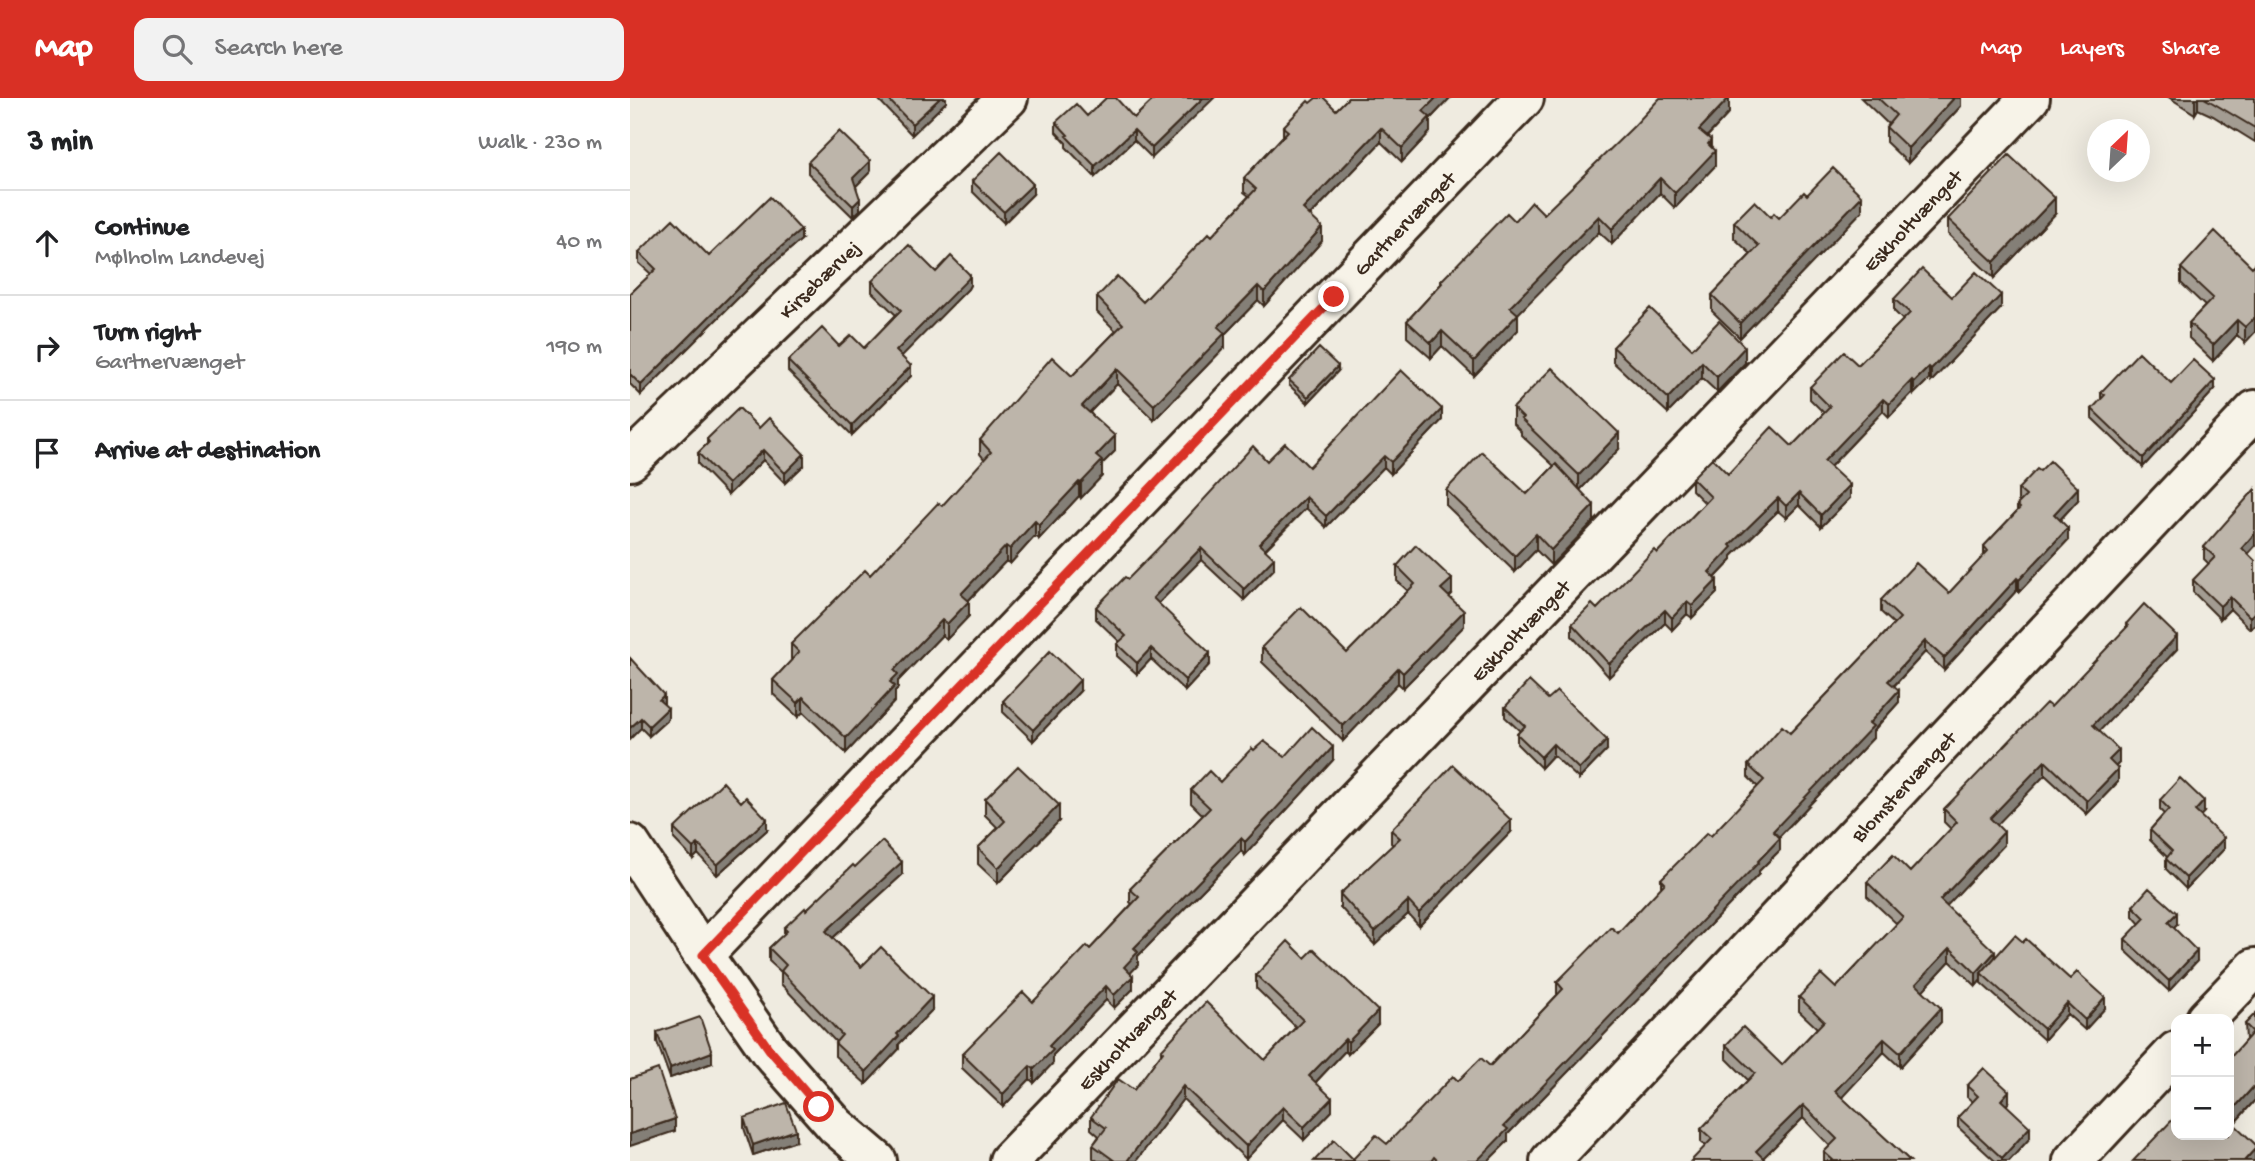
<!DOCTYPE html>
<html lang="en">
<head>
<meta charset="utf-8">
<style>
	:root { --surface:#fff; --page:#f2f2f2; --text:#202124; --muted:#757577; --line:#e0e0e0; --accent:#d93025 }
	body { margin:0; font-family:"Gochi Hand",sans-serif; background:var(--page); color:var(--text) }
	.controls { position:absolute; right:21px; bottom:21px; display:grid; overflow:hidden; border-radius:14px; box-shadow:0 7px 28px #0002 }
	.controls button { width:63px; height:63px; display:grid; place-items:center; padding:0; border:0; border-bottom:2px solid var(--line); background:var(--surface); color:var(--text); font:35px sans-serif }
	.compass { position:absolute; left:1457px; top:21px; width:63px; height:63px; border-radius:50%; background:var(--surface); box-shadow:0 7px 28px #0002; rotate:25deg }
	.stop { position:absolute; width:21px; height:21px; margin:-16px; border:5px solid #d93025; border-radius:50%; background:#fff }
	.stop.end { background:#d93025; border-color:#fff; box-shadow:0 2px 7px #0008 }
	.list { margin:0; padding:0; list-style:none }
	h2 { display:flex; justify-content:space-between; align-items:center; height:91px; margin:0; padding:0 28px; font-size:30px }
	h2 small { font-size:23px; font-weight:400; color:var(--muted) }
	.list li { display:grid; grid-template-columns:46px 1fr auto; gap:21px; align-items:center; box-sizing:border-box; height:105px; padding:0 28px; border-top:2px solid var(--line) }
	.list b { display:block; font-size:26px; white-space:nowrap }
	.list p { margin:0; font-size:23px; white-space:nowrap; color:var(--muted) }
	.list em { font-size:23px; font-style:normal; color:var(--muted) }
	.icon { flex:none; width:38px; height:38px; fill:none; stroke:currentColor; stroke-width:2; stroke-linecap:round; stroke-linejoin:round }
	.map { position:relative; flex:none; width:1625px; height:1063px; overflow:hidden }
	header { display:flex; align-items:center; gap:42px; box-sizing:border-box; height:98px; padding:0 35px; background:var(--accent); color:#fff }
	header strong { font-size:33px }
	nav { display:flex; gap:38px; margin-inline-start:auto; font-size:24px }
	.search { width:490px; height:63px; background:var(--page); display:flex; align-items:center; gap:18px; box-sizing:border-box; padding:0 24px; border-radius:14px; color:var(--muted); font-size:26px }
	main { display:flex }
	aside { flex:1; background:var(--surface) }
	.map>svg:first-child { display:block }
</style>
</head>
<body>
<header>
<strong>Map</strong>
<div class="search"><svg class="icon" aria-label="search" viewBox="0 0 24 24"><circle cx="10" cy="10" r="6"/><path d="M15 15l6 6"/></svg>Search here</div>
<nav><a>Map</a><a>Layers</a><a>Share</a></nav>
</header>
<main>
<aside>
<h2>3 min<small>Walk · 230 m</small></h2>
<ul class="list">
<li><svg class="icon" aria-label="ahead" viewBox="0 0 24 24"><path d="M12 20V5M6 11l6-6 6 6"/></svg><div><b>Continue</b><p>Mølholm Landevej</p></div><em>40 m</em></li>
<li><svg class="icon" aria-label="right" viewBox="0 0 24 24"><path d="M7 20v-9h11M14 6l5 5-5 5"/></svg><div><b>Turn right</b><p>Gartnervænget</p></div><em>190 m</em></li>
<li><svg class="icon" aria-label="arrive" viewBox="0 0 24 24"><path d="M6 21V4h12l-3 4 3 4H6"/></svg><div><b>Arrive at destination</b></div></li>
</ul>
</aside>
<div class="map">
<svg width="1625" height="1063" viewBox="0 0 1625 1063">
	<rect width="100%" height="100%" fill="#efebe0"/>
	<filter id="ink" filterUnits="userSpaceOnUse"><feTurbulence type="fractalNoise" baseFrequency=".0143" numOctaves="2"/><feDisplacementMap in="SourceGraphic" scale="14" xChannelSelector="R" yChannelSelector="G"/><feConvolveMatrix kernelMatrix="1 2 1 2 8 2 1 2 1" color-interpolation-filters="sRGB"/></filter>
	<g filter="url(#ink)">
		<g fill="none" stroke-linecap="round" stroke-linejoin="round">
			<defs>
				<path id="street" d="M0 363 378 0
					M0 746 73 857 139 952 206 1028 247 1063
					M73 857 894 0
					M1576 921 1625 870
					M379 1063 1400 0
					M920 1063 1625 312
					M1443 1063 1546 953"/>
			</defs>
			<use href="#street" stroke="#3b2a1e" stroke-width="44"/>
			<use href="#street" stroke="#f7f3e8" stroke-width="38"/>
		</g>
		<path fill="#a39c92" stroke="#3b2a1e" stroke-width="2" d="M247 0H316V4L282 37Z
			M525 0 522 60 504 42 465 79 436 49V45L426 34V24L457 18 504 20Z
			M718 0H820L800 21V34L772 64 751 44 680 118 692 143 634 208 628 202 595 236V249L524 322 487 286 460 314 485 353 472 366V378L451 400 449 398 409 441 405 438 380 466 376 463 338 503 339 518 317 541 312 537 268 583V590L265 593V603L216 655 173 614 168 619 143 596V582L162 562 161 561V546L240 477 312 408 355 362 350 356V342L442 278 486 233 467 214V199L513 204 582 138 619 98 614 94V80L653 38V29L680 5 706 12Z
			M1231 0H1331V8L1278 65 1256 44V29L1258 26Z
			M1540 0H1625V44L1583 18 1568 11 1565 16Z
			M1099 15 1077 39 1081 48 1085 68 1045 110 1030 95 982 146 969 134 887 216 888 232 844 278 812 248 801 260 777 239V223L811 186V183L885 123 914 116Z
			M178 64 240 74 226 88 230 112 223 119 178 75Z
			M342 83 403 96 374 125 342 93Z
			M1177 97 1232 113 1110 240 1082 213V197L1121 156 1104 140V124L1141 119 1149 120Z
			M1425 116 1364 180 1318 136V121Z
			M171 142 138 170 11 297 0 286V196L21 176 9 165V154L79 158Z
			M1622 169 1615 245 1607 237 1583 263 1559 240V225L1575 208 1551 185V170Z
			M306 174 340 187 338 191 271 258 281 278 222 337 158 273V263L209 248 234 250 266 217 242 194V183Z
			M1322 199 1371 210 1301 284 1299 281 1284 296 1282 295 1259 319 1253 313 1200 369 1220 400 1191 429 1169 407 1156 420 1148 413 1102 458V462L1085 480 1087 495 1062 520 1057 516 1042 532 1035 525 979 579 942 538V526L967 511 1027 455 1075 405 1062 392V380L1098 376 1162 348 1194 315 1180 301V289L1228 267 1273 222 1264 213V201Z
			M983 249 1062 251 1115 265 1087 294 1072 280 1038 315 983 264Z
			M708 273 678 305 659 287V282Z
			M1541 285 1585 291 1513 369 1462 320V311L1471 302V294Z
			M883 310 989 351 950 392 964 423 921 467 906 452 885 474 816 407V392L897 396 924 368 891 337V334L883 326Z
			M812 322 761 376 754 369 696 429 676 410 635 452 644 471 614 502 571 462 528 505 580 566 555 593 521 561 507 576 487 558V546L490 544 466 521V509L637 363 679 369Z
			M129 330 174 367 155 385 133 362 98 397 68 366V355L77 346V341Z
			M1388 391 1448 402 1430 422 1438 442 1389 494 1387 492 1314 572 1295 554 1264 588 1269 604 1243 633V640L1149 739 1150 752 1129 773V776L878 1036V1043L858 1063H684L723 1061 757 1046 828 983 860 968 927 897V884L988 835 1031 790V781L1081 738 1128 689 1118 679V667L1160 635 1264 526 1251 514V502L1319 495 1354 458V448L1387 413V407L1390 404 1388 403Z
			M1625 448 1618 456 1625 463V527L1620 531 1600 511 1590 521 1563 494V482L1579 466 1574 461V449Z
			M767 468 822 496 819 499 834 528 773 590 768 585 713 643 632 564V549L717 555 778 493 767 483Z
			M1496 526 1547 551 1469 633 1489 665 1485 669 1488 684 1457 716 1415 677 1366 727 1374 747 1316 808 1365 859 1393 844 1475 910 1455 932 1437 916 1414 942 1351 885V882L1346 888 1320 863 1292 893 1311 924 1270 969 1254 954 1211 999 1280 1063H1194V1054L1200 1048 1173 1020 1133 1060 1134 1063 1076 1048 1071 1044V1031L1118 982 1096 960V947L1152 967 1187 930 1169 913V899L1206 890 1267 826 1237 798V784L1280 774 1321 731 1314 724V711L1421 609 1496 531Z
			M0 560 34 607 38 621 19 638 11 630Z
			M450 593 403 643 373 614V603Z
			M918 601 977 652 949 681 923 657 911 670 887 646V636L890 633 875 619V609Z
			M624 652 655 659 703 662 615 757 611 753 508 858V867L500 875 503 891 484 910 476 902 423 957V965L404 985 400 981 373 1009 332 970V956L403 904 460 851 502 806 500 804V791L573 717 561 705V692L590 684Z
			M355 701 429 723 368 785 348 766V750L368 730 355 717Z
			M1530 702 1574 714 1570 718 1594 751 1556 791 1536 771V761L1537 759 1520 742V732L1534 716 1530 712Z
			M44 731 137 732 87 777 68 756 63 761 44 741Z
			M761 732 881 734 789 828 778 816 745 847 710 809V796L763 747 761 745Z
			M225 769 272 777 203 840 231 869 302 912 269 946V951L236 986 205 958V945L206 944 151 886V874L139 863V850L154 836V830L176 812Z
			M1503 808 1547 826 1543 829 1567 863 1539 893 1495 852V841L1510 826 1503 818Z
			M675 860 748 926 718 956 715 953 685 985 702 1013 674 1042 653 1022 616 1061 553 1001 506 1063H468L463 1060V1047L469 1038 461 1031V1019L504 992 531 956V952L635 962 666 929 626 890V877Z
			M1625 916V1002L1604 1026 1546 1037 1616 942 1615 926Z
			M27 934 82 965 40 980 27 944Z
			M1337 988 1379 1004 1376 1007 1400 1040 1379 1063H1365L1328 1029V1019L1343 1004 1337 999Z
			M114 1020 166 1043 123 1057 114 1030Z"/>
		<path fill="#847f77" stroke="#3b2a1e" stroke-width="2" d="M310 0H316V4L282 37V26Z
			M573 0H584L522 60V50Z
			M806 0H820L800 21V34L772 64V50L793 13Z
			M1099 0V15L1069 47V32Z
			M1324 0H1331V8L1278 65V50Z
			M1567 0H1568V11L1565 16V2Z
			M751 30V44L673 125V111Z
			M504 32V42L465 79V68Z
			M1081 42V57L1085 53V68L1045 110V95Z
			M240 63V74L223 91V80Z
			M1030 80V95L982 146V131Z
			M403 86V96L374 125V114Z
			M1232 98V113L1110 240V225Z
			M1425 100V116L1364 180V164Z
			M230 101V112L223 119V108Z
			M969 118V134L880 224V209Z
			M692 129V143L634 208V194Z
			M171 132V142L138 170 11 297V287L138 160Z
			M340 177V187L338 191 266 264V253Z
			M628 188V202L595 236V249L524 322V307L588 229Z
			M1371 197V210L1301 284V271Z
			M888 216V232L844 278V263Z
			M1625 219V234L1615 245V229Z
			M1607 222V237L1583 263V247Z
			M812 233V248L801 260V245Z
			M1115 249V265L1087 294V279Z
			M1072 264V280L1038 315V300Z
			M281 268V278L222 337V327Z
			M708 268V273L678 305V299Z
			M1299 269V281L1284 296V284Z
			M487 271V286L452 322V308Z
			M1282 282V295L1259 319V306Z
			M1585 282V291L1513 369V360Z
			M1253 301V313L1194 375V363Z
			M812 311V322L761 376V364Z
			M989 335V351L949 393V377Z
			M485 338V353L472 366V378L451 400V385L466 358Z
			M133 352V362L98 397V386Z
			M174 356V367L155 385V375Z
			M754 358V369L696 429V418Z
			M449 384V398L409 441V427Z
			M1220 387V400L1191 429V417Z
			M1448 390V402L1424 428V416Z
			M1169 395V407L1156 420V408Z
			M676 399V410L629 457V446Z
			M1148 400V413L1102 458V462L1079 486V474L1100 447Z
			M964 407V423L921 467V452Z
			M405 423V438L380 466V451Z
			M1438 430V442L1389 494V482Z
			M1625 435V448L1612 462V450Z
			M906 436V452L885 474V458Z
			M376 448V463L331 510V496Z
			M571 450V462L523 511V500Z
			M644 460V471L614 502V491Z
			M1387 480V492L1314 572V560Z
			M822 481V496L811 506V491Z
			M1087 482V495L1062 520V508Z
			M1600 499V511L1590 521V508Z
			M339 503V518L317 541V526Z
			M1057 504V516L1042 532V520Z
			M1035 512V525L979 579V566Z
			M834 513V528L773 590V575Z
			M1625 514V527L1620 531V519Z
			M312 522V537L268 583V590L265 593V603L216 655V640L260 584 264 572Z
			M1547 538V551L1463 640V627Z
			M1295 543V554L1258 594V583Z
			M521 550V561L507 576V565Z
			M580 555V566L555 593V582Z
			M768 570V585L713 643V628Z
			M450 582V593L403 643V632Z
			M1269 592V604L1243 633V640L1143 745V733Z
			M34 597V607L29 602Z
			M173 599V614L168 619V605Z
			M38 610V621L19 638V628Z
			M11 620V630L0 641V630Z
			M977 642V652L949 681V671Z
			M923 646V657L911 670V659Z
			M703 649V662L615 757V744Z
			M1489 652V665L1479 675V662Z
			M1415 663V677L1360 734V720Z
			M1488 671V684L1457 716V703Z
			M1574 703V714L1565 724V713Z
			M429 707V723L368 785V770Z
			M137 721V732L87 777V767Z
			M881 722V734L789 828V815Z
			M1374 734V747L1310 815V802Z
			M611 740V753L508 858V867L494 882V869L504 850Z
			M1150 740V752L1129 773V776L878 1036V1043L858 1063H847L874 1028Z
			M1594 740V751L1556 791V780Z
			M68 746V756L63 761V750Z
			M272 764V777L196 846V833Z
			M778 803V816L745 847V834Z
			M1547 815V826L1538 835V824Z
			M1320 850V863L1286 900V886Z
			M1567 853V863L1539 893V883Z
			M1365 854V868L1351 875V882L1346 888V875Z
			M503 878V891L484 910V897Z
			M476 888V902L423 957V965L404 985V971L419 948Z
			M302 899V912L269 946V951L236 986V974L267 936Z
			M1475 899V910L1455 932V922Z
			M1437 905V916L1414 942V931Z
			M1311 910V924L1270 969V955Z
			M748 913V926L718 956V944Z
			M715 941V953L679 991V978Z
			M1254 941V954L1205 1007V993Z
			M82 954V965L40 980V970Z
			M400 968V981L373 1009V996Z
			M1625 987V1002L1599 1031V1016Z
			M553 988V1001L506 1063H497Z
			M1379 993V1004L1371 1013V1002Z
			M702 1000V1013L674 1042V1029Z
			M1173 1007V1020L1130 1063 1126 1053Z
			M653 1009V1022L616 1061V1048Z
			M45 1021V1033L0 1048V1036Z
			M1400 1029V1040L1379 1063H1372V1060Z
			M166 1032V1043L123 1057V1047Z
			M1625 1051V1063H1614Z"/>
		<path fill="#bdb5aa" stroke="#3b2a1e" stroke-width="2" d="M257 0H310L282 26Z
			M476 0H486L504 20 525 0H573L522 50 504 32 465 68 436 38 438 37 426 24 446 6 457 18Z
			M686 0H694L706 12 718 0H806L793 13 800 19 772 50 751 30 673 111 692 129 634 194 628 188 588 229 595 235 524 307 487 271 452 308 485 338 466 358 472 363 451 385 449 384 409 427 405 423 380 451 376 448 331 496 339 503 317 526 312 522 264 572 268 576 260 584 265 588 216 640 173 599 168 605 143 582 169 554 161 546 235 472 240 477 308 405 312 408 361 354 350 342 422 259 442 278 493 226 467 199 487 178 513 204 579 135 582 138 626 91 614 80 658 33 653 29 678 3 680 5Z
			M1030 0H1099L1069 32 1081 42 1078 46 1085 53 1045 95 1030 80 982 131 969 118 880 209 888 216 844 263 812 233 801 245 777 223 812 185 811 183 877 115 885 123 902 104 914 116 1003 29Z
			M1248 0H1324L1278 50 1256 29 1266 17Z
			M1574 0H1625V30L1583 5Z
			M209 33 240 63 223 80 230 101 223 108 178 64Z
			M371 54 403 86 374 114 342 83Z
			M1379 57 1425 100 1364 164 1318 121Z
			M1203 70 1232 98 1110 225 1082 197 1129 148 1104 124 1125 103 1141 119 1144 115 1149 120 1174 94 1177 97Z
			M140 99 171 132 138 160 11 287 0 276V196L26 171 9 154 43 121 79 158Z
			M1585 133 1622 169 1625 166V219L1615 229 1607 222 1583 247 1559 225 1583 200 1551 170Z
			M279 147 306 174 321 158 340 177 338 181 266 253 281 268 222 327 158 263 192 230 209 248 221 237 234 250 271 212 242 183Z
			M1292 171 1322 199 1346 174 1371 197 1301 271 1299 269 1284 284 1282 282 1259 306 1253 301 1194 363 1220 387 1191 417 1169 395 1156 408 1148 400 1100 447 1102 449 1079 474 1087 482 1062 508 1057 504 1042 520 1035 512 979 566 942 526 962 506 967 511 1024 452 1027 455 1081 399 1062 380 1082 360 1098 376 1142 329 1162 348 1200 309 1180 289 1214 254 1228 267 1280 215 1264 201Z
			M1020 210 1062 251 1089 223 1115 249 1087 279 1072 264 1038 300 983 249Z
			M689 250 708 268 678 299 659 282Z
			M1509 254 1541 285 1563 262 1585 282 1513 360 1462 311 1475 297 1471 294Z
			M922 270 989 335 949 377 891 321 893 320 883 310Z
			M771 272 812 311 761 364 754 358 696 418 676 399 629 446 644 460 614 491 571 450 523 500 580 555 555 582 521 550 507 565 487 546 496 538 466 509 495 479 498 481 545 433 623 348 637 363 655 345 679 369Z
			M109 310 129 330 139 320 174 356 155 375 133 352 98 386 68 355 79 344 77 341Z
			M852 354 897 396 926 366 964 407 921 452 906 436 885 458 816 392Z
			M1420 363 1448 390 1424 416 1438 430 1389 482 1387 480 1314 560 1295 543 1258 583 1269 592 1239 625 1243 628 1143 733 1150 740 1128 763 1129 764 874 1028 878 1031 847 1063H808L804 1059 801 1063H684L704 1042 723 1061 746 1037 757 1046 823 978 828 983 851 960 860 968 933 891 927 884 981 829 988 835 1035 785 1031 781 1077 735 1081 738 1134 682 1118 667 1152 628 1160 635 1270 520 1251 502 1286 465 1319 495 1358 453 1354 448 1390 410 1387 407 1396 398 1388 391 1407 371 1410 373Z
			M1625 391V435L1612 450 1625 463V514L1620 519 1600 499 1590 508 1563 482 1585 459 1574 449Z
			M786 447 822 481 811 491 834 513 773 575 768 570 713 628 632 549 671 509 717 555 785 486 767 468Z
			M1514 506 1547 538 1463 627 1489 652 1479 662 1488 671 1457 703 1415 663 1360 720 1374 734 1310 802 1365 854 1346 875 1320 850 1286 886 1311 910 1270 955 1254 941 1205 993 1280 1063H1204L1194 1054 1207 1041 1173 1007 1126 1053 1134 1061 1132 1063H1061L1082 1041 1071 1031 1125 975 1096 947 1113 929 1152 967 1194 923 1169 899 1191 876 1206 890 1273 819 1237 784 1263 757 1280 774 1327 724 1314 711 1416 605 1421 609 1498 528 1496 526Z
			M420 553 450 582 403 632 373 603Z
			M0 560 34 597 29 602 38 610 19 628 11 620 0 630Z
			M899 583 918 601 927 593 977 642 949 671 923 646 911 659 887 636 895 628 875 609Z
			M682 629 703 649 615 744 611 740 504 850 508 854 494 869 503 878 484 897 476 888 419 948 423 952 404 971 400 968 373 996 332 956 393 894 403 904 457 848 460 851 509 799 500 791 580 710 561 692 579 673 590 684 622 650 624 652 634 643 655 659Z
			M823 667 881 722 789 815 778 803 745 834 710 796 770 740 761 732Z
			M388 668 429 707 368 770 348 750 375 723 355 701Z
			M1550 680 1574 703 1565 713 1594 740 1556 780 1536 761 1542 753 1520 732 1539 711 1530 702Z
			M93 684 111 704 116 699 137 721 87 767 68 746 63 750 44 731Z
			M252 743 272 764 196 833 231 869 251 849 302 899 267 936 269 938 236 974 205 945 212 937 151 873 156 867 139 850 157 833 154 830 175 810 176 812 223 767 225 769Z
			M1519 790 1547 815 1538 824 1567 853 1539 883 1495 841 1515 820 1503 808Z
			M1385 837 1393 844 1396 841 1440 881 1447 874 1475 899 1455 922 1437 905 1414 931 1351 875Z
			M658 843 675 860 684 851 748 913 718 944 715 941 679 978 702 1000 674 1029 653 1009 616 1048 553 988 497 1063H485L463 1047 476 1030 461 1019 488 981 504 992 533 953 531 952 576 904 635 962 673 922 626 877Z
			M1625 916V987L1599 1016V961L1623 934 1615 926Z
			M70 919 82 954 40 970 27 934Z
			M1354 970 1379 993 1371 1002 1400 1029 1372 1060 1328 1019 1348 998 1337 988Z
			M28 971 45 1021 0 1036V981Z
			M156 1005 166 1032 123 1047 114 1020Z
			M1546 1018V1037H1599V1021L1625 1046V1051L1614 1063H1503Z"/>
	</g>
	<g fill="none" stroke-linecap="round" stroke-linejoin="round" filter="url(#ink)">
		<path stroke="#d93025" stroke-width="9" d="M189 1009 139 951 73 857 704 199"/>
	</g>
	<g text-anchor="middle" stroke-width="5" stroke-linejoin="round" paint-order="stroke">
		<g font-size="21" fill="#3b2a1e" stroke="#f7f3e8">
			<text transform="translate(1282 122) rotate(-46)" y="7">Eskholtvænget</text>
			<text transform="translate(774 125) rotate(-46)" y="7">Gartnervænget</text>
			<text transform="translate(189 181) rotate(-44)" y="7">Kirsebærvej</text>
			<text transform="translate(890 532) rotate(-46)" y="7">Eskholtvænget</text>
			<text transform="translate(1273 688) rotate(-47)" y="7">Blomstervænget</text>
			<text transform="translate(497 941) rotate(-46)" y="7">Eskholtvænget</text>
		</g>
	</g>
</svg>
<div class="controls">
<button>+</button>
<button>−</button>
</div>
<svg class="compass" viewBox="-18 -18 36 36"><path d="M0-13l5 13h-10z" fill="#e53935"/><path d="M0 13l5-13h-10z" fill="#757577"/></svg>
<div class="stop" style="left:189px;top:1009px"></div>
<div class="stop end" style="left:704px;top:199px"></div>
</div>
</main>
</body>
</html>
